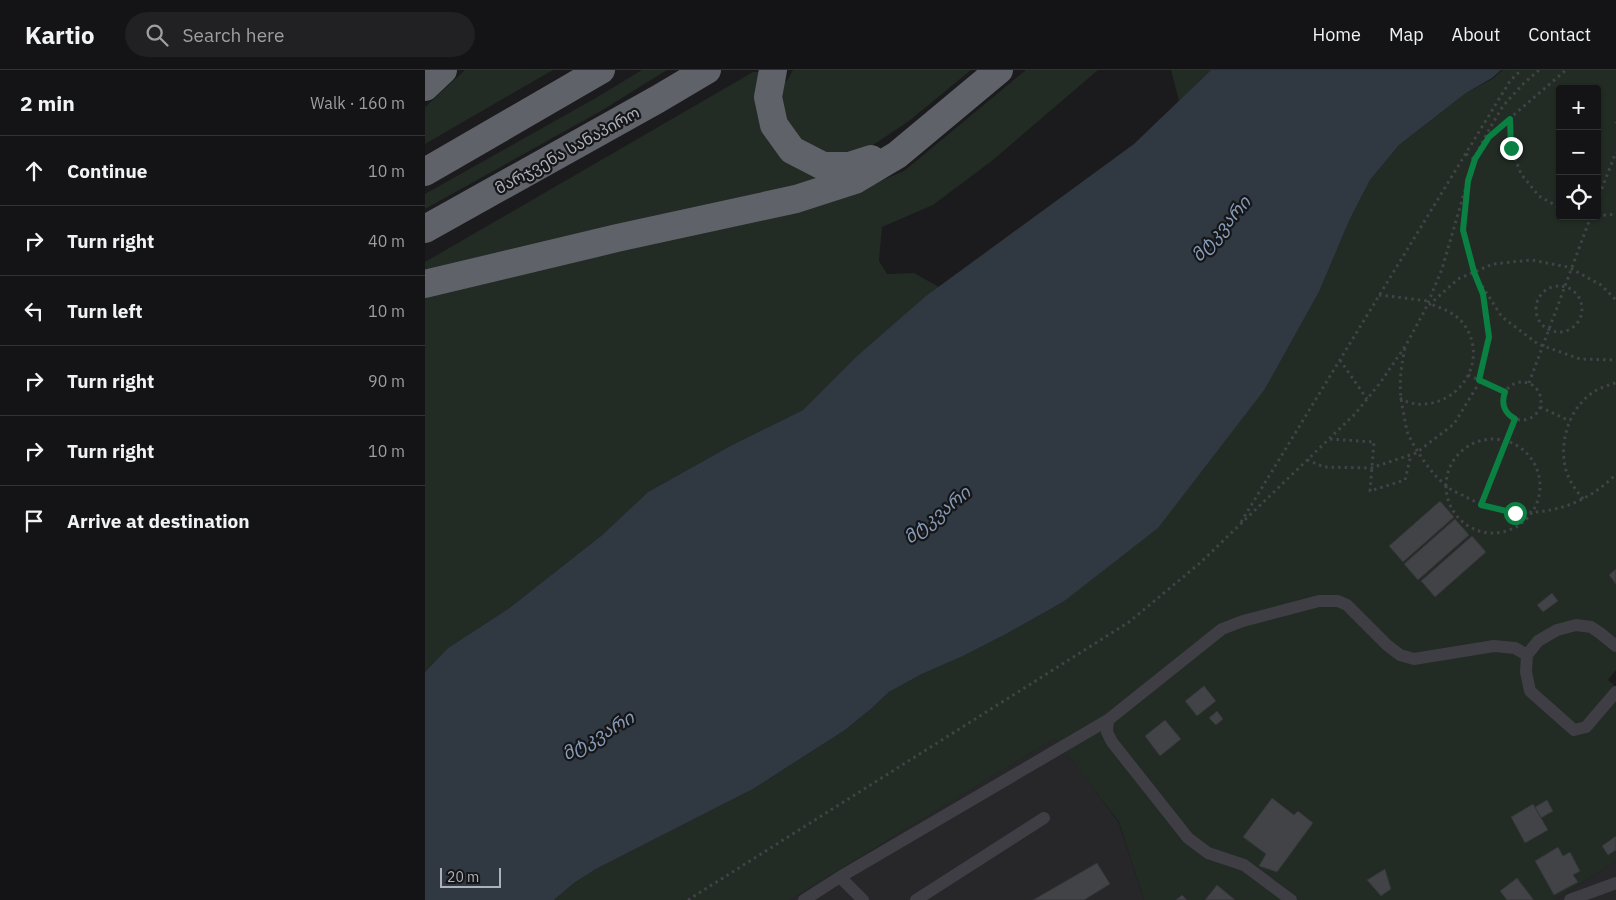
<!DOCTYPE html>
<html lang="en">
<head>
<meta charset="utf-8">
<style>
	:root { --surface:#141416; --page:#212123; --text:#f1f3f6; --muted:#9d9ea1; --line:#333335 }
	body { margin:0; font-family:"IBM Plex Sans","Noto Sans Georgian",sans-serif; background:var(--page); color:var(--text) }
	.controls { position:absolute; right:15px; top:15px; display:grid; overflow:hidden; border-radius:5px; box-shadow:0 1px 4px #0004 }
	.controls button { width:45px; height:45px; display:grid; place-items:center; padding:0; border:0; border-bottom:1px solid var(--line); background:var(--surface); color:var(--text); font:25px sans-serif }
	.scale { position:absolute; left:15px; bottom:12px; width:61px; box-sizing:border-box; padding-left:5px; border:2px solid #adb1bc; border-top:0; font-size:14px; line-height:18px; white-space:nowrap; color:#adb1bc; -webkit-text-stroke:4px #161618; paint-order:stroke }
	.stop { position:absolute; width:15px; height:15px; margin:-11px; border:4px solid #0b8043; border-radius:50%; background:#fff }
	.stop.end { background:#0b8043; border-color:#fff; box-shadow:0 1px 5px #0008 }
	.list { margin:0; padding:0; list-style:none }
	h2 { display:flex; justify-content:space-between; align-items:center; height:65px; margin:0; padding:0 20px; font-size:21px }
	h2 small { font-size:16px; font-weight:400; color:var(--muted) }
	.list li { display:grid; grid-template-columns:32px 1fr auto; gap:15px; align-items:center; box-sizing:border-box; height:70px; padding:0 20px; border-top:1px solid var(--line) }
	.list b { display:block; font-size:19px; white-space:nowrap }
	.list em { font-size:16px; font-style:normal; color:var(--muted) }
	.icon { flex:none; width:28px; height:28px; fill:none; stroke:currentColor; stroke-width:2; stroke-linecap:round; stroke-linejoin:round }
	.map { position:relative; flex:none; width:1191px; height:830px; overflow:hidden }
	header { display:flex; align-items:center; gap:30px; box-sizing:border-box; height:70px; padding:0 25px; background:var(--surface); border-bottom:1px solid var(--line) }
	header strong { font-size:24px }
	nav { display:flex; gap:28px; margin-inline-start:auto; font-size:18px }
	.search { width:350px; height:45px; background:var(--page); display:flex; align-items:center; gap:12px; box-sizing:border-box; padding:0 18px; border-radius:28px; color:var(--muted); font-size:19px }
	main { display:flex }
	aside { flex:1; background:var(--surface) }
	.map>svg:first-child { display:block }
</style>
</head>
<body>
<header>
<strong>Kartio</strong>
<div class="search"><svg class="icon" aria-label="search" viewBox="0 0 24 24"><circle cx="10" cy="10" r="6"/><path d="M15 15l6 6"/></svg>Search here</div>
<nav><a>Home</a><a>Map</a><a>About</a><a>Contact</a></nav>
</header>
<main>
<aside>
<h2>2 min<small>Walk · 160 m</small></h2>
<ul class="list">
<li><svg class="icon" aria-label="ahead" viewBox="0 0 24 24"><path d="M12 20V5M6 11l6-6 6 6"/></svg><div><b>Continue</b></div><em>10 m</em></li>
<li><svg class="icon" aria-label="right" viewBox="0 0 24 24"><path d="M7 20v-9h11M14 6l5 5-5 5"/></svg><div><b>Turn right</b></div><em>40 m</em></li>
<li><svg class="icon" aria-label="left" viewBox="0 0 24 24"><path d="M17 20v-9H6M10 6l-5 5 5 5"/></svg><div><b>Turn left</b></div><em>10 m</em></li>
<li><svg class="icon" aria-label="right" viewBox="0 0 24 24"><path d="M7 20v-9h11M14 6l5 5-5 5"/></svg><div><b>Turn right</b></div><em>90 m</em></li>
<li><svg class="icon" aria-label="right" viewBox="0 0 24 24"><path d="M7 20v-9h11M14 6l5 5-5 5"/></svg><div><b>Turn right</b></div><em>10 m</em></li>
<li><svg class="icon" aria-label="arrive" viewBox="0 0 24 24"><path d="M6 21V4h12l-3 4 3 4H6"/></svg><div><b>Arrive at destination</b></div></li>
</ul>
</aside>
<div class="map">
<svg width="1191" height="830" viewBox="0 0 1191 830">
	<rect width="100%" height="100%" fill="#1b1b1d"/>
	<path fill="#27272a" d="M631 667 694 753 719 830H365Z
		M1191 791V830H1130Z"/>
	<path fill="#222b24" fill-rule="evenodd" d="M40 0H128L0 74V37Z
		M217 0H242L176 41 0 139V124L169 29Z
		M368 0H546L484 51 442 79 413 89 399 85 361 60 355 9 362 11Z
		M601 0H673L568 90 508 135 457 157 454 191 462 204 489 203 514 217 432 286 378 340 307 375 223 422 176 466 83 539 23 578 0 602V227L432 121 479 101Z
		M746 0H786L754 31Z
		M1078 0H1191V600L1183 610 1191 617V791L1130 830H719L694 752 630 668 365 830H129L149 813 171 799 328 719 420 660 447 638 464 622 497 604 538 586 583 563 638 532 840 319 894 222 924 151 945 110 974 75 1041 23 1067 9ZM1135 19H1172V146H1135Z
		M328 2H335L331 25 405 109 0 209V192Z"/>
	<path fill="#303842" d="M786 0H1076L1067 8 1041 23 974 75 945 110 924 151 894 222 840 319 733 458 638 532 583 563 538 586 497 604 464 622 447 638 420 660 328 719 171 799 149 813 129 830H0V602L23 578 83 539 176 466 223 422 307 375 378 340 432 286 501 226 709 74Z"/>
	<path fill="#424347" stroke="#353539" d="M1015 431 1029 447 978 492 964 476Z
		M1030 449 1044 465 993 510 979 494Z
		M1047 466 1061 482 1010 527 996 511Z
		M1191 499V514L1184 505Z
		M1127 523 1133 531 1118 542 1112 535Z
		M779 616 791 631 772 646 760 631Z
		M792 641 798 649 791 655 784 648Z
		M740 650 756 669 735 686 720 666Z
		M847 728 869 745 873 741 888 753 852 802 834 796 841 784 818 767Z
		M1122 730 1128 741 1116 748 1110 737Z
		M1108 734 1123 760 1100 773 1086 747Z
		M1191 766V780L1183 785 1177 776Z
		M1133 777 1138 786 1145 782 1155 801 1148 805 1153 812 1129 825 1110 791Z
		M672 793 685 814 659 830H608Z
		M960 799 966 819 956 826 942 810Z
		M1092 808 1108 829V830H1082L1075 821Z
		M792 815 809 829V830H780Z
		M757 825 762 830H751Z"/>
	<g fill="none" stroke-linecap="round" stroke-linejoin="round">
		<path stroke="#424349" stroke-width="3" stroke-dasharray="2.5 4" stroke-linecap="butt" d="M1085 50 1086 78 1096 104 1114 126 1135 138
			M1191 52V53
			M1057 77 1063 67 1141 0
			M1041 84 1049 89
			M1042 120 1039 160 1049 203 1054 211
			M1172 131 1191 82
			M1172 146 1191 144
			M1057 216 1077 247 1113 274 1155 289 1191 290
			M1111 239a23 23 0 1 1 46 0a23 23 0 1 1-46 0Z
			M954 225 1004 231
			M1004 235 1033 209 1068 194 1106 190 1143 197 1176 215 1191 230
			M980 278C975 302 973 320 979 345 980 351 981 358 983 364 993 384 1006 404 1024 418 1029 422 1036 424 1041 427 1090 454 1152 445 1191 404
			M915 290 942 329
			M1043 305 1080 322
			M1078 331a19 19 0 1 1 38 0a19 19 0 1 1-38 0Z
			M1104 313 1166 146
			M975 328C982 333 992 335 1001 334 1040 330 1063 286 1038 253 1030 243 1017 238 1005 234
			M1115 337 1145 351
			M905 369 949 372 945 421 980 410 986 385
			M1021 416a47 47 0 1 1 94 0a47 47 0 1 1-94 0Z
			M882 390 899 397 946 398 991 383 1029 354 1054 313 1063 267 1058 224 1053 210
			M1158 429C1150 419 1142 408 1140 396 1134 366 1148 330 1176 318 1181 316 1186 314 1191 313
			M1056 435 1090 349
			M816 452 1085 11 1096 0
			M263 830 704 552 775 493 930 344 955 313 981 275 1000 240 1017 199 1049 89 1062 63 1078 36 1097 15 1114 0"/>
		<path stroke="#3e3e44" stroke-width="12" d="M1191 576 1175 563 1166 557 1151 555 1132 560 1113 571 1102 585 1101 602 1105 621 1149 660 1161 657 1191 622
			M415 807 438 830
			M379 830 415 807 683 650
			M491 830 619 748
			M866 830 819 795 783 783 763 768 687 672 682 662 683 650 797 559 818 551 894 531H913L922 535 962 575 975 585 989 589 1069 576 1090 578 1102 585
			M1145 830 1191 813"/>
		<path stroke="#60626a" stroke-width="28" d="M348 0 343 27 349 55 367 80 398 96H424L446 89
			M0 17 18 0
			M0 102 176 0
			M0 159 233 29 282 0
			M0 214 192 168 371 129 430 110 472 85 574 0"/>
	</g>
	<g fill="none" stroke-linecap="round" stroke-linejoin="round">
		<path stroke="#0b8043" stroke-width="6" d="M1086 78 1085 49 1064 67 1050 89 1043 111 1038 160 1049 202 1058 224 1064 267 1054 310 1080 322C1076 333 1079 343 1090 349L1056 435 1090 443"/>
	</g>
	<g text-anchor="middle" stroke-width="4.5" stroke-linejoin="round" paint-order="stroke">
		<g font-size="16" fill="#adb1bc" stroke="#161618">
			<text transform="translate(142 80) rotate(-29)" y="6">მარჯვენა სანაპირო</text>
		</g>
		<g font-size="18" font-style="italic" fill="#859bb7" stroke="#161618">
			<text transform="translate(796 159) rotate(-49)" y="6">მტკვარი</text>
			<text transform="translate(512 445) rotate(-39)" y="6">მტკვარი</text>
			<text transform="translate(173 666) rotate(-30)" y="6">მტკვარი</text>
		</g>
	</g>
</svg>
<div class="controls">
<button>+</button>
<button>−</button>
<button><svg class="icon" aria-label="locate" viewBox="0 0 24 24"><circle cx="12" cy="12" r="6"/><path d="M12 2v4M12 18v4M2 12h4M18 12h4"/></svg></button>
</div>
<div class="scale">20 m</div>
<div class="stop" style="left:1090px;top:443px"></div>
<div class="stop end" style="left:1086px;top:78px"></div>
</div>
</main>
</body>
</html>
